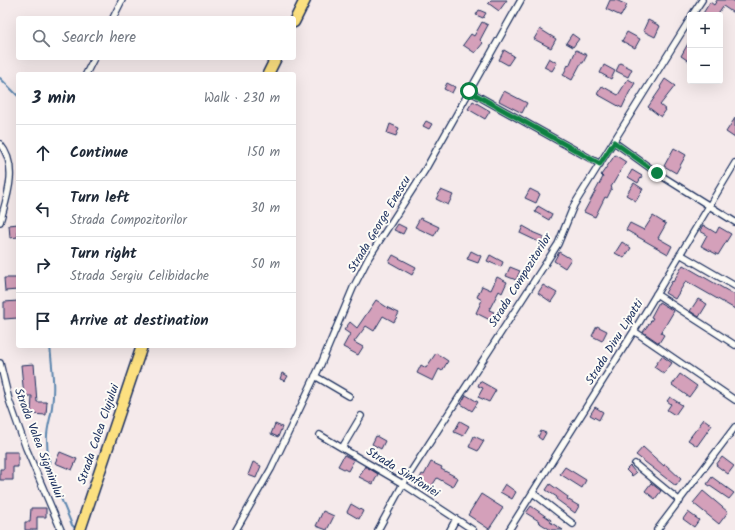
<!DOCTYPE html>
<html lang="en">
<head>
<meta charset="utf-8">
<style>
	:root { --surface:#fff; --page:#f2f2f3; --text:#1f2937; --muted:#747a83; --line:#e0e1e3 }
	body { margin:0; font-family:Kalam,sans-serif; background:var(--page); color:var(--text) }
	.controls { position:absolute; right:12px; top:12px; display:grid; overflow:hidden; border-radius:4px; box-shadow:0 4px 16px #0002 }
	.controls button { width:36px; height:36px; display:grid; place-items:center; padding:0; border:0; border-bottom:1px solid var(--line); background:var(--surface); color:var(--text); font:20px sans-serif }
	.stop { position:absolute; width:12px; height:12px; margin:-9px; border:3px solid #0b8043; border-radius:50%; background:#fff }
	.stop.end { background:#0b8043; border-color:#fff; box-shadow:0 1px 4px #0008 }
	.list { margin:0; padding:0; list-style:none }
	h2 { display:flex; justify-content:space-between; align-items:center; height:52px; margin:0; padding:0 16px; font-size:17px }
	h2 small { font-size:13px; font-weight:400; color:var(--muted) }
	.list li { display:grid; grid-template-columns:26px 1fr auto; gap:12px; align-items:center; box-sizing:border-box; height:56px; padding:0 16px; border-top:1px solid var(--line) }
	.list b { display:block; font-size:15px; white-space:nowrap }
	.list p { margin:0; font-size:13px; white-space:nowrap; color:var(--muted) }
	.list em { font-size:13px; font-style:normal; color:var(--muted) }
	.icon { flex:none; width:22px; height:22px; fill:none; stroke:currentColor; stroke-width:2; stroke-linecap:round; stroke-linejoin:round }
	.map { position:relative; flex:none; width:735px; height:530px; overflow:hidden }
	.search { position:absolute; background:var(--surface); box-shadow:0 4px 16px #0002; left:16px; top:16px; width:280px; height:44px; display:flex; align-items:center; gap:10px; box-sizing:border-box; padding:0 14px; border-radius:4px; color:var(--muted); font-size:15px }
	.panel { position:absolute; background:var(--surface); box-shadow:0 4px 16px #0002; left:16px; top:72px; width:280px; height:276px; border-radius:4px }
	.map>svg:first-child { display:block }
</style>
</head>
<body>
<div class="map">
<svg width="735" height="530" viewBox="0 0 735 530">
	<rect width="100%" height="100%" fill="#f5eaeb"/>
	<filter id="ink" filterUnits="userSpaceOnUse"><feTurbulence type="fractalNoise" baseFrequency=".025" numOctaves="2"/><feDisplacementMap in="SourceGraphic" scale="8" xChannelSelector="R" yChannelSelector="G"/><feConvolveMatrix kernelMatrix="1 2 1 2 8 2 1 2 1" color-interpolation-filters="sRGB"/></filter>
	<g filter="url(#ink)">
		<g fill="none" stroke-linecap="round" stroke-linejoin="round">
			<path stroke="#5b86af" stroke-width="2" d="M0 78 18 96
				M50 346C52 367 55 386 52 407 51 418 46 429 47 440 47 470 61 498 72 525L77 530"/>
		</g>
		<path fill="#d4a0ba" stroke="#1b2f5e" d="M491 0H507L499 11 488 3Z
			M610 0H616L627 5 621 16 606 9Z
			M717 0H732L735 2V14L723 6 717 15H702L710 2 714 5Z
			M479 10 486 13 483 18 476 15Z
			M648 20 660 26 655 37 643 31Z
			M482 22 488 25 480 40 483 43 475 53 463 45 471 34 474 36Z
			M540 29 556 39 551 48 534 39Z
			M627 32 640 39 635 48 622 41Z
			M572 34 579 39 573 47 566 43Z
			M690 40V62L681 56Z
			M504 50 514 56 508 65 499 60Z
			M576 50 587 55 583 63H581L572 80 563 75 568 65 569 66Z
			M549 58 557 63 552 71 544 67Z
			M620 63 632 69 628 77 616 71Z
			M604 65 615 71 611 79 600 73Z
			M628 79 635 83 629 93 622 108 597 94 602 86 618 95Z
			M665 79 675 86 660 105 666 110 661 117 648 107 661 88 660 87Z
			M447 83 455 87 452 93 444 89Z
			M504 91 527 103 522 113 499 101Z
			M473 101 490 111 485 119 468 109Z
			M735 118V138L726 132Z
			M426 121 432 124 429 129 423 126Z
			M390 124 399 128 396 136 387 133Z
			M674 148 686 155 676 173 664 166Z
			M615 155 626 162 611 187 612 188 607 198 605 197 595 217 584 212 603 177 601 175Z
			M632 170 642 176 638 183 628 177Z
			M634 183 643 189 636 201 626 195Z
			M530 189 540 194 536 203 525 198Z
			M441 190 453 195 448 205 436 199Z
			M538 206 552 214 549 220 535 212Z
			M653 216 666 224 658 238 672 246 668 254 626 230 630 223 644 230Z
			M420 218 439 227 434 236 415 227Z
			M18 224V237L10 238 9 225Z
			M398 224 406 228 403 234 394 230Z
			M703 225 716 233 719 227 731 234 718 255 701 246 707 235 700 231Z
			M523 226 532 231V232L544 237 541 243 520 233Z
			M622 242 631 248 624 258 615 253Z
			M471 251 481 256 478 263 467 259Z
			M559 252 571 259 565 268 554 261Z
			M393 255 416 267 412 275 389 262Z
			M490 255 503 262 501 267 487 261Z
			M683 265 735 295V309L686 281 675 299 665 293 672 281 673 282Z
			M510 267 520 271 516 280 506 276Z
			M497 277 507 282 502 293 499 291 489 310 494 312 490 320 476 313 482 300 477 297 482 286 491 290Z
			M4 278H17L18 290 5 291Z
			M543 285 557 293 551 302 538 293Z
			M698 299 707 304 699 317 690 311Z
			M376 300 388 308 399 313 394 322 383 316 374 331 366 326 354 342 363 347 358 355 343 347 350 334 344 330 350 322 357 328Z
			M18 301V318L4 319V302Z
			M659 302 674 311 661 333 664 335 659 343 643 332 653 318 651 317Z
			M597 326 607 331 602 341 592 336Z
			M436 353 448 361 442 371 439 369 433 381 417 373 421 365 426 368Z
			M662 356 672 363 664 374 654 367Z
			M34 364 37 402H47L46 415 31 414 32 396H24L21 365Z
			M282 373 288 376 285 381 280 379Z
			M680 374 697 386 689 397 672 385Z
			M480 381 496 390 489 402 478 397 483 388 478 386Z
			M466 395 478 402 472 411 461 404Z
			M670 397 682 405 675 415 667 410 671 404 667 401Z
			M595 407 603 412 599 420 590 415Z
			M704 419 712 425 697 446 688 440Z
			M460 421 469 426 463 436 454 432Z
			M275 424 282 427 278 437 271 434Z
			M541 431 546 433 542 440 538 437Z
			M376 436 385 441 381 449 372 444Z
			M474 436 484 441 478 451 469 447Z
			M643 447 664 466 665 464 681 479 676 486 636 455Z
			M4 452H18V467H13V480H0V469H4Z
			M60 452 77 459 72 470 55 463Z
			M344 455 354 460 348 471 338 466Z
			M722 457 734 466 728 474 716 465Z
			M253 462 261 466 256 478 248 475Z
			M431 462 442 467 441 469 458 478 453 487 437 478 430 489 418 482 422 474 424 475Z
			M365 466 378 474 373 484 359 477Z
			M630 466 636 473 632 476 626 470Z
			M565 467 586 480 582 488 560 474Z
			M712 477 734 493 729 499 707 484Z
			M651 483 661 491 655 499 645 491Z
			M505 484 516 492 512 499 500 492Z
			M550 484 568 497 567 499 579 506 575 513 556 499 557 497 546 490Z
			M703 491 728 512 719 524 693 503Z
			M481 494 503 508 489 529 468 515Z
			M351 504 363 511 359 519 347 512Z
			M531 506 551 520 550 522 563 530H551L538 522 539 521 526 513Z
			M31 508H46V517H37V530H25V522H30Z
			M323 511 334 516 327 530 316 526Z
			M688 512 699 520 694 527 683 519Z"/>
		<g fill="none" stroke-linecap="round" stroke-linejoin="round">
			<defs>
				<path id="street" d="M692 15 702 0
					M113 18 122 0
					M86 74 94 58
					M469 91 600 164
					M614 142 657 173 735 222
					M0 144C19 166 7 197 0 222
					M680 254 735 286
					M656 294 735 345
					M634 331 735 400
					M0 363 9 400 26 448 61 530
					M315 376 349 396
					M320 435 403 484 473 530
					M342 448 361 416
					M635 464 680 501
					M533 493 573 524
					M236 530 271 469 321 364 353 288 369 257 425 170 521 0
					M378 530 403 484 558 244 574 205 690 19
					M450 530 456 519
					M509 530 634 331 735 163
					M657 530 735 427"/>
				<path id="highway" d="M294 22 305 0
					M268 74 276 58
					M80 530 142 346"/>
			</defs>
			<use href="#street" stroke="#1b2f5e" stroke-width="8"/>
			<use href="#highway" stroke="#1b2f5e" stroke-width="13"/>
			<use href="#street" stroke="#fdfcf7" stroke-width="5.5"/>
			<use href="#highway" stroke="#fce080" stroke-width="10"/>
		</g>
	</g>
	<g fill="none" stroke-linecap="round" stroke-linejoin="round" filter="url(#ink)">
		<path stroke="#0b8043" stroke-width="5" d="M469 91 600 164 614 142 657 173"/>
	</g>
	<g text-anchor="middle" stroke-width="4" stroke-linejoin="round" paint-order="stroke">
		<g font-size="12" fill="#1b2f5e" stroke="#fdfcf7">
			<text transform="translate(379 224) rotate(-59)" y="4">Strada George Enescu</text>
			<text transform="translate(520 280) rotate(-58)" y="4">Strada Compozitorilor</text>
			<text transform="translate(614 342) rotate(-58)" y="4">Strada Dinu Lipatti</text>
			<text transform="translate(98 434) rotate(-71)" y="4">Strada Calea Clujului</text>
			<text transform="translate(39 443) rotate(69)" y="4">Strada Valea Sigmirului</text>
			<text transform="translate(403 472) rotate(32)" y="4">Strada Simfoniei</text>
		</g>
	</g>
</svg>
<div class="controls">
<button>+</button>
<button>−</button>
</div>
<div class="stop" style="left:469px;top:91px"></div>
<div class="stop end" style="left:657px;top:173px"></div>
<div class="search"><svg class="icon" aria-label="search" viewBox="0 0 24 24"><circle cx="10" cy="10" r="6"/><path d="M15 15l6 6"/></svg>Search here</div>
<section class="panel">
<h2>3 min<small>Walk · 230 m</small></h2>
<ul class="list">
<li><svg class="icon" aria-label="ahead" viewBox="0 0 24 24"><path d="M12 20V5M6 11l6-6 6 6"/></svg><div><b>Continue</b></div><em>150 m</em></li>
<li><svg class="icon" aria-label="left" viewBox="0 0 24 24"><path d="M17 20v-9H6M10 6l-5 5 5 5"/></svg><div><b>Turn left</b><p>Strada Compozitorilor</p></div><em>30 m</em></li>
<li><svg class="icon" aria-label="right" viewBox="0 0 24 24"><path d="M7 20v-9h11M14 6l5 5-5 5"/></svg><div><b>Turn right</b><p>Strada Sergiu Celibidache</p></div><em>50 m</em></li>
<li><svg class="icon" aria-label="arrive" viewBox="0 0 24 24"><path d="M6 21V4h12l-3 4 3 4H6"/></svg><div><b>Arrive at destination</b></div></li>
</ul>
</section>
</div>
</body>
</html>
